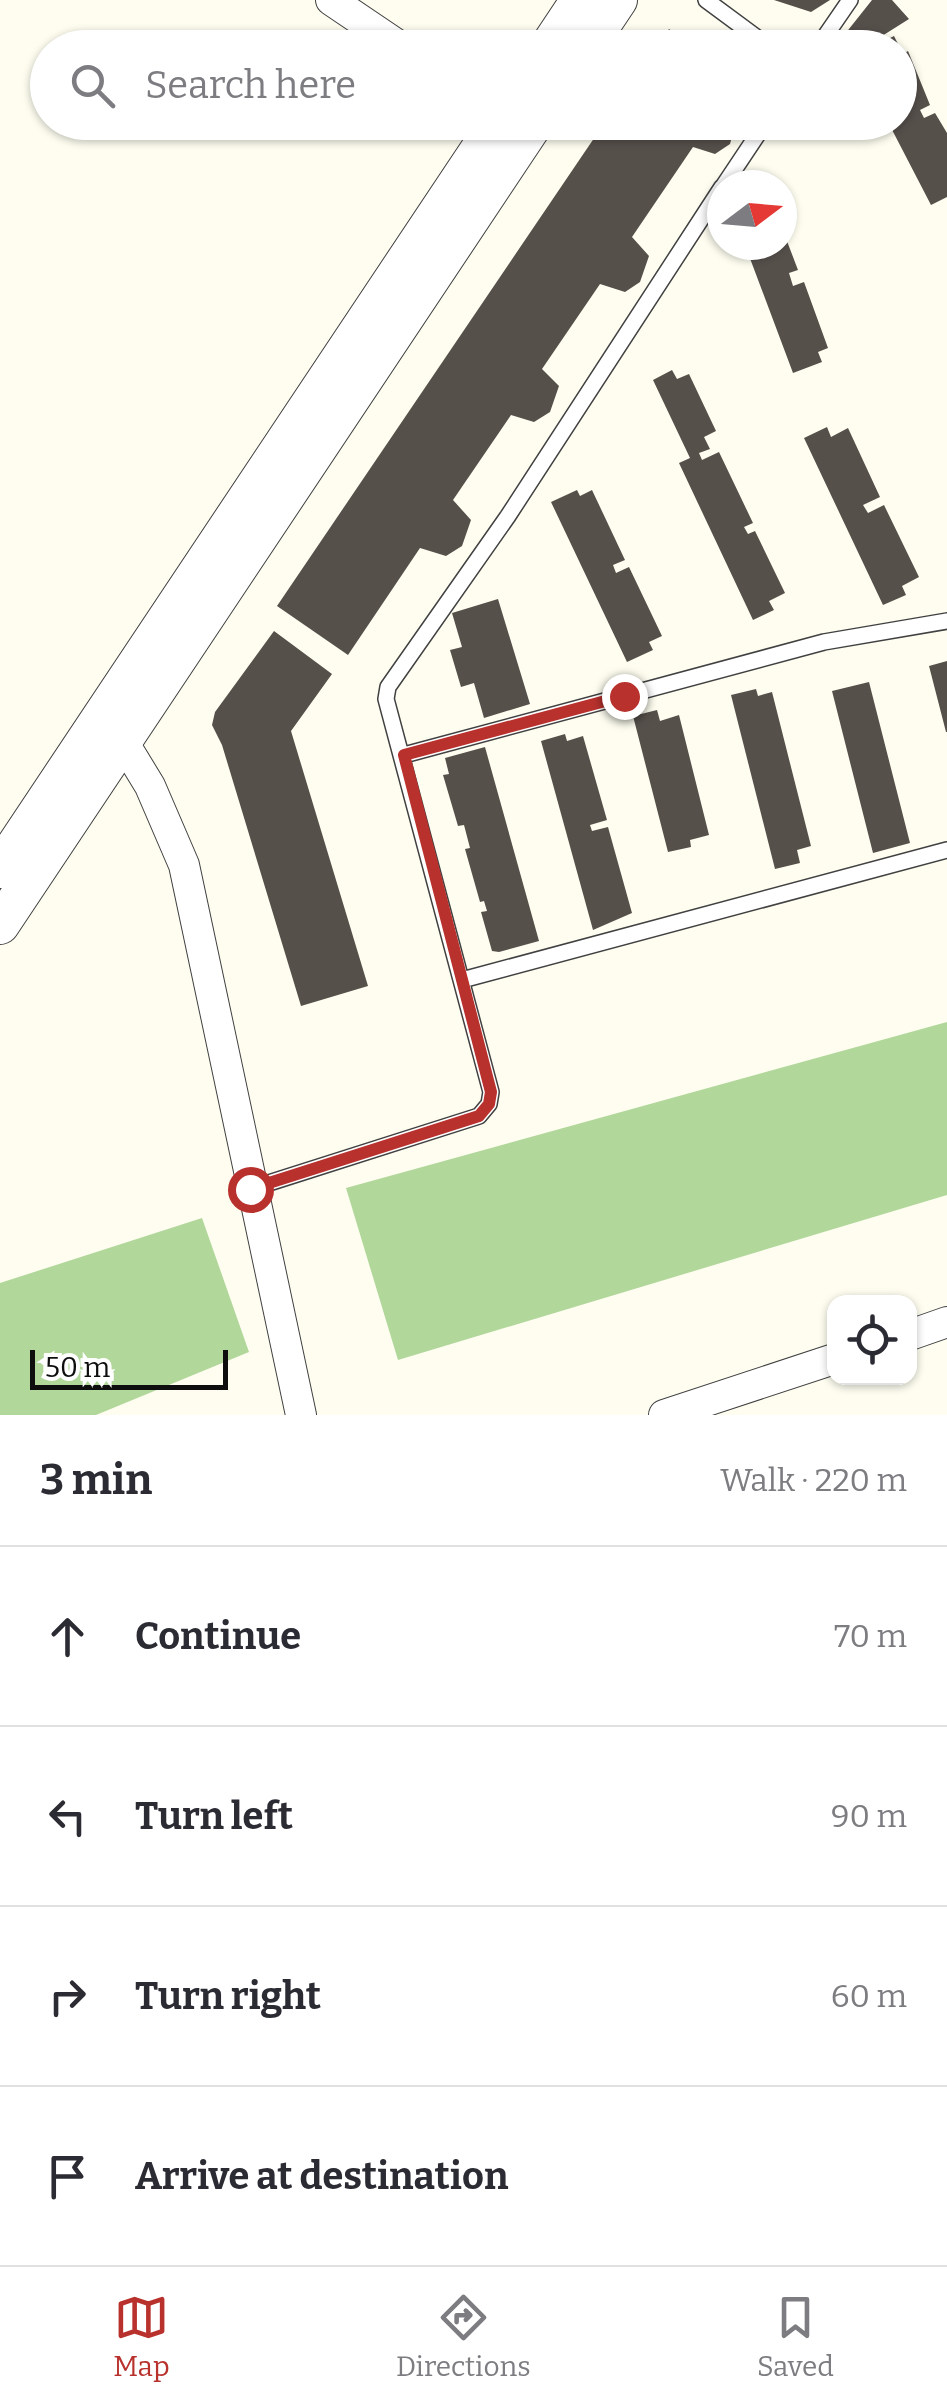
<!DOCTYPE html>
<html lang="en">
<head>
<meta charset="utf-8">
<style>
	:root { --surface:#fff; --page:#f7f7f7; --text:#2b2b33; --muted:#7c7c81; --line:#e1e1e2; --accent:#b8312d }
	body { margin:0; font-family:Bitter,serif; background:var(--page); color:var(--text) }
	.controls { position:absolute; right:30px; bottom:30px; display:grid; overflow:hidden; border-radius:20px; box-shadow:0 2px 8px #0004 }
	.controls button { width:90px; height:90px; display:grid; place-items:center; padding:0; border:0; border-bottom:2px solid var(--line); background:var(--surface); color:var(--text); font:50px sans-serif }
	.compass { position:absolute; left:707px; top:170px; width:90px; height:90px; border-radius:50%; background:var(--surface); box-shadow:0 2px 8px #0004; rotate:74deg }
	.scale { position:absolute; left:30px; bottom:25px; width:198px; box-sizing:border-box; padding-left:10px; border:5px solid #0e0e0e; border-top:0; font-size:28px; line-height:35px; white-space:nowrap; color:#0e0e0e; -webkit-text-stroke:8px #fff; paint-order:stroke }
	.stop { position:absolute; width:30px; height:30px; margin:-22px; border:8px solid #b8312d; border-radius:50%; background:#fff }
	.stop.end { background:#b8312d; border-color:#fff; box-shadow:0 2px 10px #0008 }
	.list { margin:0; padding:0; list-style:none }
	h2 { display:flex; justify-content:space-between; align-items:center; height:130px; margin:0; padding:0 40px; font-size:42px }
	h2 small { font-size:32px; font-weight:400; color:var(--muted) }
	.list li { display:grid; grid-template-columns:65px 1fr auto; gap:30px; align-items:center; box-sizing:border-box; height:180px; padding:0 40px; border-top:2px solid var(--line) }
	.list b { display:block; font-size:38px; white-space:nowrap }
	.list em { font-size:32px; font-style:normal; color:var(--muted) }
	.icon { flex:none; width:55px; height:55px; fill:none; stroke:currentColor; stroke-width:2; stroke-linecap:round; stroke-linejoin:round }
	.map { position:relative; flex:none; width:947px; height:1415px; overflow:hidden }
	.search { position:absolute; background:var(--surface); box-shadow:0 2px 8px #0004; left:30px; right:30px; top:30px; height:110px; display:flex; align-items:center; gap:25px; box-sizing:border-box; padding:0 35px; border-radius:55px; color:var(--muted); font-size:38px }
	.sheet { height:850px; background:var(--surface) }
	nav { display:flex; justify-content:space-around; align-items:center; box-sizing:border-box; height:140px; border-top:2px solid var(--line); background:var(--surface); font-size:28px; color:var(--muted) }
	nav a { display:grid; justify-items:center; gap:5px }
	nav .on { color:var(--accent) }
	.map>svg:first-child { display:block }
</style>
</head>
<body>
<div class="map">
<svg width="947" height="1415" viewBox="0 0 947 1415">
	<rect width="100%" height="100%" fill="#fefdf0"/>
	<path fill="#b1d79b" d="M947 1022V1195L398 1360 346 1188Z
		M202 1218 249 1352 96 1415H0V1283Z"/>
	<path fill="#56504b" d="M774 0H830L811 12Z
		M872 0H892L909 19 882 36 884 41 894 36 903 54 908 51 930 105 920 110 924 118 935 113 947 133V197L931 205 888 122H900V48H850L845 34Z
		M669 29 696 48H656Z
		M605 122H736L730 144 715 154 693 147 632 237 649 256 640 282 625 292 600 284 542 369 559 386 550 412 534 422 511 415 453 500 471 520 462 546 446 556 420 548 348 655 277 606Z
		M782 228 798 270 789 273 793 286 804 282 828 348 818 352 822 362 793 373 745 245H782Z
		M672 370 677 379 689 374 716 431 704 437 710 449 699 453 702 460 719 452 753 523 744 527 748 534 755 531 785 593 769 601 774 610 753 620 679 463 690 458 653 380Z
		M827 427 831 437 848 428 880 497 863 505 868 513 884 505 919 577 902 586 906 595 883 605 804 438Z
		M577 490 580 496 592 490 625 560 613 565 616 573 629 567 662 636 649 642 653 650 627 662 551 502Z
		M498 599 530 704 484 718 474 683 461 687 450 650 462 647 452 613Z
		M274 631 332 674 291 731 368 986 301 1006 222 745 212 725 215 712Z
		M947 661V732H946L929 666Z
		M869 682 910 843 873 853 832 691Z
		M756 689 758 696 772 692 811 846 797 850 800 863 775 869 731 695Z
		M657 710 660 721 679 715 709 835 690 840 691 847 668 852 633 716Z
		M565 734 567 741 583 736 607 820 590 825 592 831 608 827 632 913 593 930 541 741Z
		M485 747 539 941 499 952 492 951 481 912 487 911 484 901 480 902 465 849 470 848 464 825 458 826 443 775 449 774 445 758Z"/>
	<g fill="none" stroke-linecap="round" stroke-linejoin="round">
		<defs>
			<path id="service" d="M706 0 771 48
				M817 48 850 0
				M724 185 766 122
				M404 755 824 642 947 621
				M462 980 947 850
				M250 1189 479 1116 489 1104 491 1092 386 699 388 687 508 516 722 187"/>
			<path id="minor" d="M331 0 402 48
				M122 740 150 786 184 865 301 1415
				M910 1335 947 1322
				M664 1415 834 1359"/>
			<path id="tertiary" d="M548 48 580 0
				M586 48 618 0
				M0 869 498 122
				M0 925 535 122"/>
		</defs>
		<use href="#service" stroke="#414141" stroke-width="18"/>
		<use href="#minor" stroke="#414141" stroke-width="32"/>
		<use href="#tertiary" stroke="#414141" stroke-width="40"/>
		<use href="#service" stroke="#fff" stroke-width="15"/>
		<use href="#minor" stroke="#fff" stroke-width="30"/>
		<use href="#tertiary" stroke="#fff" stroke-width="38"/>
	</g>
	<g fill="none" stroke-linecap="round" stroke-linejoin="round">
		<path stroke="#b8312d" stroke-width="12" d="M250 1189 479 1116 489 1104 491 1092 404 755 624 696"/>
	</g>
</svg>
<div class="controls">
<button><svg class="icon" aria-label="locate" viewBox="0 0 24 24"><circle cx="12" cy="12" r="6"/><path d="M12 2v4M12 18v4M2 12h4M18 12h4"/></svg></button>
</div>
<svg class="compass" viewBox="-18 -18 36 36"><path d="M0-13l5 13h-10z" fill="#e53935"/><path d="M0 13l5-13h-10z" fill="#7c7c81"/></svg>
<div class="scale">50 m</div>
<div class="stop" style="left:250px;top:1189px"></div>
<div class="stop end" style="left:624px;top:696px"></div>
<div class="search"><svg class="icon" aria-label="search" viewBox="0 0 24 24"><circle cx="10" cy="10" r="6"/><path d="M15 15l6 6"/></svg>Search here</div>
</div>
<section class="sheet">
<h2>3 min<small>Walk · 220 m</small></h2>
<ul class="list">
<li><svg class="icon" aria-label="ahead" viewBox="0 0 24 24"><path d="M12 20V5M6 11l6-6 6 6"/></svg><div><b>Continue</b></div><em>70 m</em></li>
<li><svg class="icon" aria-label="left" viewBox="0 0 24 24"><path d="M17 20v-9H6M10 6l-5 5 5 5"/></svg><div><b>Turn left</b></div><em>90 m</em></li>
<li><svg class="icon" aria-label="right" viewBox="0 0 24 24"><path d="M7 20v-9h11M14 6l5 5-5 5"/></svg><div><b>Turn right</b></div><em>60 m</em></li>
<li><svg class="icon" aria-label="arrive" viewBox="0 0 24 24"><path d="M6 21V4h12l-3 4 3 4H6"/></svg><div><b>Arrive at destination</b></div></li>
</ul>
</section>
<nav>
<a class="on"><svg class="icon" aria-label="map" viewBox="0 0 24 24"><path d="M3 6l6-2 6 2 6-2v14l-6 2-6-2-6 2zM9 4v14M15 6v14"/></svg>Map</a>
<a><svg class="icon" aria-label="directions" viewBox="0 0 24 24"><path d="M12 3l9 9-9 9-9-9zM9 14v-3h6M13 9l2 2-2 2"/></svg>Directions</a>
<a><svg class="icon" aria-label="saved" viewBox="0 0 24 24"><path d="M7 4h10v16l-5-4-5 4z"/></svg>Saved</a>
</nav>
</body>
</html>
